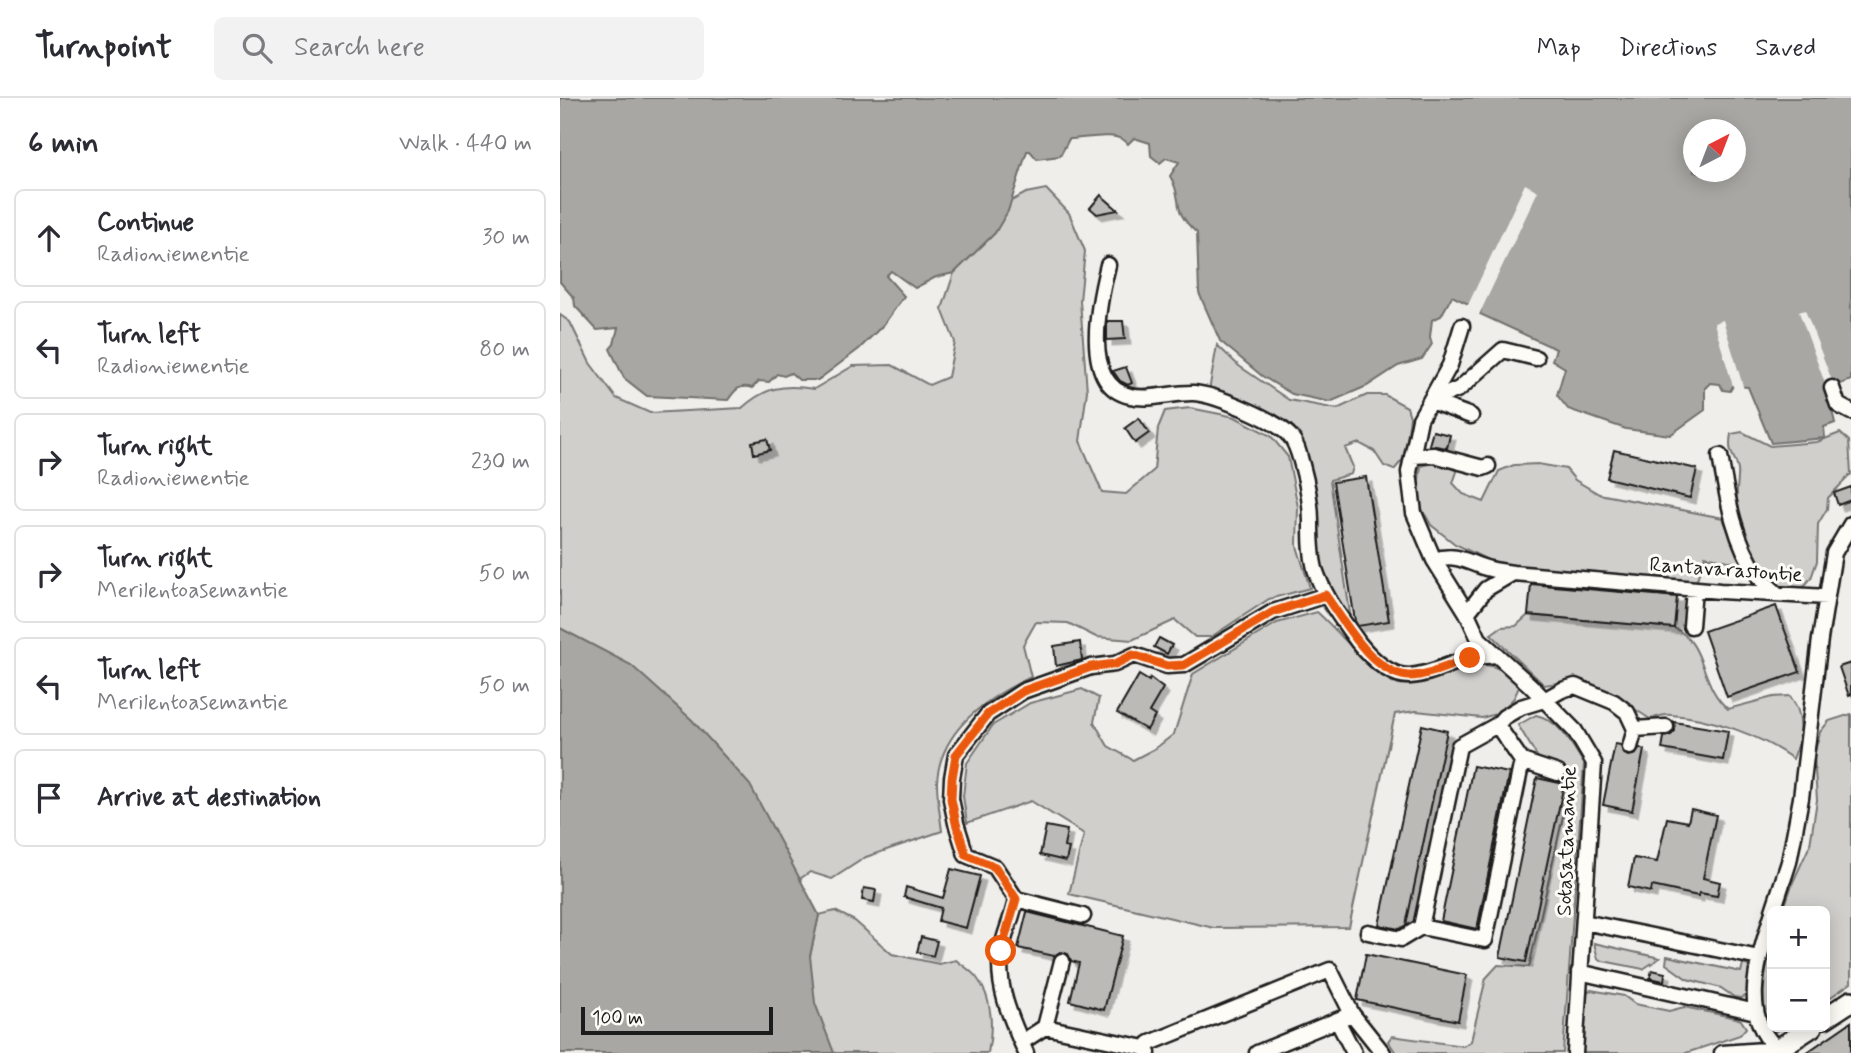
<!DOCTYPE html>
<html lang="en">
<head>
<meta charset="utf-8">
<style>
	:root { --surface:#fff; --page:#f2f2f3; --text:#2b2b33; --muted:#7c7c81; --line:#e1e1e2 }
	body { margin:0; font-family:Mynerve,sans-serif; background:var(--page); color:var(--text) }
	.controls { position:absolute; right:21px; bottom:21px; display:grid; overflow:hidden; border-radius:10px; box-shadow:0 4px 18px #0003 }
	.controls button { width:63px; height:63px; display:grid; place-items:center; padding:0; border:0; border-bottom:2px solid var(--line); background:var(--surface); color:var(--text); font:35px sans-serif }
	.compass { position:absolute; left:1123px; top:21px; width:63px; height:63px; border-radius:50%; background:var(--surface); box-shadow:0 4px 18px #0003; rotate:42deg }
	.scale { position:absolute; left:21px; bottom:18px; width:192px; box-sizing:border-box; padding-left:7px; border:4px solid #1c1c1c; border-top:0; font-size:19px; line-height:24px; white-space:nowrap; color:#1c1c1c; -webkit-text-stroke:5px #fdfcf7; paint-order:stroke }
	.stop { position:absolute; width:21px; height:21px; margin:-16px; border:5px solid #ea580c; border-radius:50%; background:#fff }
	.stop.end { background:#ea580c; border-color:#fff; box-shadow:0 2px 7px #0008 }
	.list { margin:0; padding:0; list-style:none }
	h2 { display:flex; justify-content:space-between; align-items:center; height:91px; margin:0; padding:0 28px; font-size:30px }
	h2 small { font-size:23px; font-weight:400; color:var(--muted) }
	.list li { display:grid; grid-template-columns:46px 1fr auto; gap:21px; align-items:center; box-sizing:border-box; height:98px; margin:0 14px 14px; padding:0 14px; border:2px solid var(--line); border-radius:10px }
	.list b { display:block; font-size:26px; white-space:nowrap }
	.list p { margin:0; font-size:23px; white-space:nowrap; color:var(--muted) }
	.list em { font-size:23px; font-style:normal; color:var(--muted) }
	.icon { flex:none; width:38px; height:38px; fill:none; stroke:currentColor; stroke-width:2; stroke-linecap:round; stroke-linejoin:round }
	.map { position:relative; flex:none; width:1291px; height:955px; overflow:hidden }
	header { display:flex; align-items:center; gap:42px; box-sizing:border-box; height:98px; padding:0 35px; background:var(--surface); border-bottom:2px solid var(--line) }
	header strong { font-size:33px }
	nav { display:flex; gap:38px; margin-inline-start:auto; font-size:24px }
	.search { width:490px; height:63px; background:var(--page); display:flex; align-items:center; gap:18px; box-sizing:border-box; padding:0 24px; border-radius:10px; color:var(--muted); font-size:26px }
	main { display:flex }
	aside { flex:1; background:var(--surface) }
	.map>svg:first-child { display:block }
</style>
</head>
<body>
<header>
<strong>Turnpoint</strong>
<div class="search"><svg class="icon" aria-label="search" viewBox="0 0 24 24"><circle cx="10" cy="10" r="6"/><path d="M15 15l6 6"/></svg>Search here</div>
<nav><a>Map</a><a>Directions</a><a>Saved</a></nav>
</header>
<main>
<aside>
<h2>6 min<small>Walk · 440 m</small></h2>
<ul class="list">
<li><svg class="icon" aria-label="ahead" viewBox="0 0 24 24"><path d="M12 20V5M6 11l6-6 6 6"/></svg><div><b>Continue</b><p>Radioniementie</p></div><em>30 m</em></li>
<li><svg class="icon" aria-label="left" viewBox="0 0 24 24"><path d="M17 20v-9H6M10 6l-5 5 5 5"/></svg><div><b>Turn left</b><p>Radioniementie</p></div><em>80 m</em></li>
<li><svg class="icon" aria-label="right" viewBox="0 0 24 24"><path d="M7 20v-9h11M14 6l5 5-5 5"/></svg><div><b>Turn right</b><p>Radioniementie</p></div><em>230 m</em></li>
<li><svg class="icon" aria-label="right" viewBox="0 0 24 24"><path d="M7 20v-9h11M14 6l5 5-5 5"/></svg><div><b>Turn right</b><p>Merilentoasemantie</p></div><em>50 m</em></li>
<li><svg class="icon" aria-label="left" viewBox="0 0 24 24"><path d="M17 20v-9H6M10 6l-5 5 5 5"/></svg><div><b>Turn left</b><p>Merilentoasemantie</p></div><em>50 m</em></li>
<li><svg class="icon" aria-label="arrive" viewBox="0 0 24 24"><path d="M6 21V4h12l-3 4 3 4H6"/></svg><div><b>Arrive at destination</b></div></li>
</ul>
</aside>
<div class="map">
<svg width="1291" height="955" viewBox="0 0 1291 955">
	<defs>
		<filter id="shadow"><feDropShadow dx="5.5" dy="5.5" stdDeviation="0" flood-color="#0004"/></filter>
	</defs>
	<rect width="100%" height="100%" fill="#f0eeea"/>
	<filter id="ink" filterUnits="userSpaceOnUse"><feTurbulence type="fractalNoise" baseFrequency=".0143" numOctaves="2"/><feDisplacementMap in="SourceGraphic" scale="14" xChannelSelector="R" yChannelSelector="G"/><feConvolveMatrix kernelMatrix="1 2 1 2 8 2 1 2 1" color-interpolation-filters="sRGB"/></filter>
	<g filter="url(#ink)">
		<path fill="#d0cfcc" stroke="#767674" stroke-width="2" d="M486 91 509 115 525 153 520 203 527 293 520 343 542 394 566 396 594 372 598 330 605 313 630 310 675 319 711 338 728 359 738 409 737 448 750 490 709 501 651 539H635L615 522 572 542 536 539 508 525 476 524 463 547 471 579C428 599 380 631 377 684 377 700 380 717 382 733L306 759 272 781 250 774 241 780 229 781 0 545V217L10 224 30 265 56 300 90 315 182 310C205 289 224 286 254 291L293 268 332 267 369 287 388 279 395 244 382 211 394 175 435 135 451 103 466 95Z
			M657 247 679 268 729 302 777 311 807 297H825L847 309 850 319 845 359 834 372 824 368 814 353 799 345 785 350 793 369 791 376 770 382 790 515 781 509 766 486 758 459 734 332 702 311 649 293Z
			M1182 334 1210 348 1257 344 1280 335 1289 343 1291 376 1268 400 1267 411 1258 426 1257 463 1251 480 1242 491C1237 491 1230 492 1225 490 1199 482 1179 425 1177 400 1176 391 1179 381 1178 372 1176 357 1167 358 1171 336Z
			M879 364 899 368 893 385 903 396 924 404 939 373 954 367 978 366 1006 371 1015 382 1039 396 1163 420 1182 466 1145 458 1136 484 969 470 934 465 895 446 871 427 861 409 858 388 861 368Z
			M757 514C776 530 818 582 838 586 886 594 914 538 960 587L954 600 939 615 922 620 856 613 835 616 789 829 654 830 509 796 524 736 471 703 407 725 403 698 407 665 433 627 470 605 522 591 539 600 534 624 548 648 573 662 596 650 614 636 633 576 717 525Z
			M968 517 1114 530C1147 545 1139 587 1168 611L1213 599 1230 598C1245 618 1242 638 1233 661 1202 638 1150 619 1111 617 1105 616 1097 619 1090 621L1045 592 1020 582 984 587 931 536 941 529 956 528Z
			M1291 616V885L1265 903V813H1223L1233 784 1250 747 1257 702 1254 657 1260 634 1269 623Z
			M976 617C1000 622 1012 647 1024 666L1003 955H836L828 943 832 938 903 948 911 943 926 880 938 867 969 869 1010 687 1009 673 978 660 958 627Z
			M275 813 295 823 332 856 379 866 396 862C403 868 412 873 417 880 433 900 433 931 428 955H170L250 858 259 817Z
			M1034 845 1100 860 1083 871 1043 863 1038 861Z
			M1212 847V929H1227L1214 934C1196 919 1205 868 1212 847Z
			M1107 858 1181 874 1183 866 1191 869 1190 896 1181 900 1174 899 1161 890 1127 881 1106 866Z
			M1031 892 1064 898 1075 906 1109 913 1124 909 1176 920 1181 922 1186 930 1180 937 1126 955H1021L1026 894Z"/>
		<path fill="#a8a7a3" stroke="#706f6d" stroke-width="2" fill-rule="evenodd" d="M0 0H1291V282L1267 291 1275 325 1264 329 1265 340 1211 345 1188 289 1173 288 1170 293 1163 292 1160 286 1150 285 1145 290V312L1110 337 1066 331 1008 311 997 297 1005 270 992 262 996 251 920 216 921 212 892 198 881 218 872 222 870 239 872 246 862 261 838 268 807 288 770 304 732 296 702 278 660 243 639 195 637 135C609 110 625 104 610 78L619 64 606 60 600 65 591 58 590 45 574 40 568 46C558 32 525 41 509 41L500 58 477 61 470 53H467L448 113 435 135 394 175 376 179 355 190 331 173 326 178 344 198 324 226 299 251 258 282H239L231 275 224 278 217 276 209 284 199 283 192 290C179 286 175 292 168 302L87 298 64 280 50 251 54 246 58 230 37 232 15 208 14 200 0 184ZM1134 32H1176V74H1134Z
			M0 530 71 567 132 622 190 687 259 817 250 858 255 905 274 955H0Z"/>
		<path fill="#f0eeea" d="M965 86 978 93 918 219 917 214 907 209Z
			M1245 212 1274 288 1267 291 1239 214Z
			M1163 222 1183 288 1184 292 1175 293 1173 288 1154 225Z"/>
		<path fill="#bbbab6" stroke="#1c1c1c" stroke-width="2" filter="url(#shadow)" d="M541 97 558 112 537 116 530 110Z
			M547 223H563L565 241 547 242Z
			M566 269 572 285 568 287 560 283 553 273Z
			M579 320 589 335 575 345 565 330Z
			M873 333 890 337 887 350 869 347Z
			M207 341 210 352 194 356 192 344Z
			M1054 352 1137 371 1130 400 1047 380Z
			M806 379 829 523 798 528 795 523 773 384Z
			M1291 389V402L1278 407 1274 395Z
			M971 486 1117 499 1114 530 968 517Z
			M1216 508 1240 574 1167 599 1144 533Z
			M599 540 612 547 607 556 594 549Z
			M520 544 522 562 496 568 494 548Z
			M1291 565V597L1289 598 1279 569Z
			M579 577 589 583 590 580 603 590 589 614 595 618 587 632 557 615Z
			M1114 624 1168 633 1163 662 1102 651 1104 639 1111 637 1115 633Z
			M862 627 887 633 846 827 839 831 819 827Z
			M1055 646 1061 647 1063 655 1068 658 1076 656 1080 650 1084 652 1072 713 1043 707Z
			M913 668 949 675 917 831 881 823Z
			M977 680 1004 686 966 864 940 859Z
			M1131 711 1156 717 1143 780 1160 784 1157 798 1139 795 1138 798 1092 788 1091 794 1068 789 1074 760 1097 764 1107 720 1128 724Z
			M486 728 507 732 504 749 509 750 506 763 480 757Z
			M391 771 420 778 406 830 378 823 381 810 344 799 346 789 383 800Z
			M304 790 316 792 314 804 302 802Z
			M467 814 563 838 544 912 510 903 519 865 511 863 508 856 500 854 494 858 458 850Z
			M361 839 377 843 373 858 357 854Z
			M806 856 907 877 898 923 797 902Z
			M1092 872 1105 875 1104 883 1090 880Z
			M1291 924V955H1246Z"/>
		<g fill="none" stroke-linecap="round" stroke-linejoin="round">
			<defs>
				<path id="minor" d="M548 167C539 203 520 287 570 298 590 303 613 294 634 295 656 297 715 321 730 338 737 346 739 356 742 367 747 385 751 405 751 424 751 440 751 455 755 471 764 499 782 521 798 544 810 559 829 578 849 578 871 577 890 565 910 560 919 558 928 558 937 557
					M902 228 890 267 860 321 849 374 854 415 874 462 907 515 919 541 971 588 1015 633 1034 665 1015 955
					M1272 290 1278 307 1291 314
					M870 303 899 291 943 252 976 260
					M870 303 911 318
					M852 358 874 357 923 370 928 368
					M1160 358C1167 398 1174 443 1198 477 1203 484 1211 490 1217 496
					M874 462C899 454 908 466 930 471 937 473 945 474 953 475L1160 493 1267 499
					M907 515 926 491 953 475
					M1131 528 1134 491
					M937 627 962 663 925 842 861 829 899 648 937 627 944 619 961 609 984 602 1002 592 1015 588 1054 604 1067 614 1075 631 1070 649
					M1075 631 1106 629
					M962 663 998 675
					M456 801 523 818
					M1213 813 1229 764 1241 700 1260 541 1274 455 1291 426
					M1212 817C1199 860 1178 918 1218 951
					M1024 824 1199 860
					M808 834 841 841 861 829
					M1019 874 1196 914
					M777 922 794 955
					M485 929 502 863
					M462 944 485 929 585 950
					M466 955C452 923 436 890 441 854 444 836 453 819 456 801L435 769 406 757 396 725 391 701 392 680 396 657 428 616 463 593 531 569 555 566 574 557 607 568 624 567 713 514 766 497
					M588 955 585 950 590 945 770 872 792 916 823 955
					M697 955 792 916
					M1162 955 1218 951"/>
				<path id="major" d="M1265 920 1291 903
					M1218 951 1252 929"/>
			</defs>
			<use href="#minor" stroke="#1c1c1c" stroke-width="19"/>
			<use href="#major" stroke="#1c1c1c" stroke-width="24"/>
			<use href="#minor" stroke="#fdfcf7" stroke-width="14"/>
			<use href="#major" stroke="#fdfcf7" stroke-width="19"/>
		</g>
	</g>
	<g fill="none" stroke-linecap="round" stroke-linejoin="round" filter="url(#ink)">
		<path stroke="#ea580c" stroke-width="9" d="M441 853 456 801 435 769 406 757 396 725 391 701 392 680 396 657 428 616 463 593 531 569 555 566 573 557 607 568 624 567 713 514 765 497C784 523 812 575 848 578 865 579 893 566 910 560"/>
	</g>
	<g text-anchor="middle" stroke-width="6" stroke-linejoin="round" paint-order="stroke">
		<g font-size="21" fill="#1c1c1c" stroke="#fdfcf7">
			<text transform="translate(1166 471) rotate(4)" y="7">Rantavarastontie</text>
			<text transform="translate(1006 743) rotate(-88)" y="7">Sotasatamantie</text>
		</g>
	</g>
</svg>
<div class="controls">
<button>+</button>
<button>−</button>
</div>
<svg class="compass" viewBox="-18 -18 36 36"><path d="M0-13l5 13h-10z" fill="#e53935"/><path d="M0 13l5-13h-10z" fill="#7c7c81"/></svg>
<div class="scale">100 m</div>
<div class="stop" style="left:441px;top:853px"></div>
<div class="stop end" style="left:910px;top:560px"></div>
</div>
</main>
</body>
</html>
